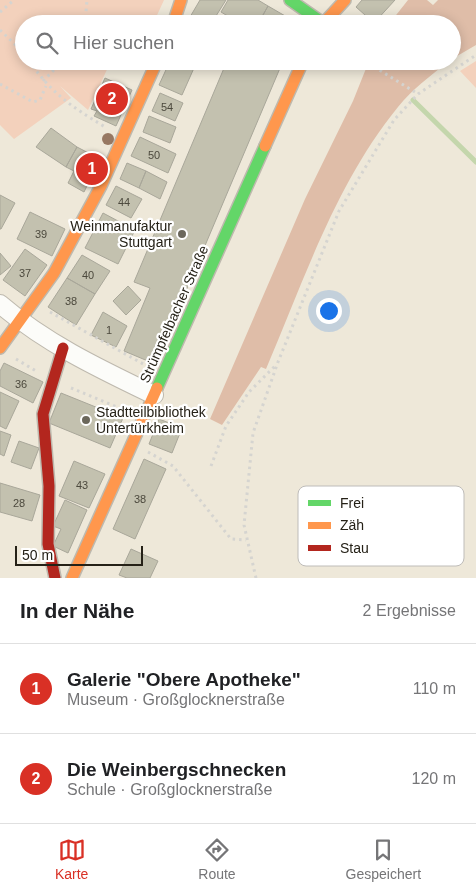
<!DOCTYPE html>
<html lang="de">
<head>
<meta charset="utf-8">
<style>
	:root { --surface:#fff; --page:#f2f2f2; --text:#202124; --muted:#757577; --line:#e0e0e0; --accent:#d93025 }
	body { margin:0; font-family:Helvetica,sans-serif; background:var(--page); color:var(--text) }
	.scale { position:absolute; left:15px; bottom:12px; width:128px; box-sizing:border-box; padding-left:5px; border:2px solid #252117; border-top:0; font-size:14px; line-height:18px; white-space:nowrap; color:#252117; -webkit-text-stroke:4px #fff; paint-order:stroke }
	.you { position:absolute; left:328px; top:310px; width:18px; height:18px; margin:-12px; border:4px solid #fff; border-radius:50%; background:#1a73e8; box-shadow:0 0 0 8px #1a73e833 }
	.badge { display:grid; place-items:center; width:32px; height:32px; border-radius:50%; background:var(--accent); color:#fff; font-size:16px; font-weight:700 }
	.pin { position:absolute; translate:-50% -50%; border:2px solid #fff; box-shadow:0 1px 5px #0006 }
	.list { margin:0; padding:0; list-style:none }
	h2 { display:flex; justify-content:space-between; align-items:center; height:65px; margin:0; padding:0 20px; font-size:21px }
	h2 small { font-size:16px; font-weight:400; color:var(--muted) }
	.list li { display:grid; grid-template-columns:32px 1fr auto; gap:15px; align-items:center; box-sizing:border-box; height:90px; padding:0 20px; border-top:1px solid var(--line) }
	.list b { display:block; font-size:19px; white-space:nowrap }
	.list p { margin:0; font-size:16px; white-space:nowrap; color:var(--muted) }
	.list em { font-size:16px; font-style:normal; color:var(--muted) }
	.icon { flex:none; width:28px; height:28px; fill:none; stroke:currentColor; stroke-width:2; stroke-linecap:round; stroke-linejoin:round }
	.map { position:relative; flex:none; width:476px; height:578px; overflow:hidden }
	.search { position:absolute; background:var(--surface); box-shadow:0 2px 12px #0003; left:15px; right:15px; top:15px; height:55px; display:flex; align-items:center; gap:12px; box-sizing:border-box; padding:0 18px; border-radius:28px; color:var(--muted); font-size:19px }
	.sheet { height:245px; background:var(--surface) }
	nav { display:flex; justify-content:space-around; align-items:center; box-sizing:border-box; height:70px; border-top:1px solid var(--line); background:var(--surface); font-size:14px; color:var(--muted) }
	nav a { display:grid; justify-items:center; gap:2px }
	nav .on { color:var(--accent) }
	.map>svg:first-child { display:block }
</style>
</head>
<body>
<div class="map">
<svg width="476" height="578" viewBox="0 0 476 578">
	<rect width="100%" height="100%" fill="#eee8d9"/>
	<path fill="#f3d1bc" d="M0 0H164L153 24H24V61H111L88 110 60 86 71 98 14 139 0 125Z
		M476 61V88L460 71Z"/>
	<path fill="#dfbda8" d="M408 0H427L433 5 438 0H476V45L452 59V24H389Z
		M369 61H449C432 75 412 89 398 107 336 183 304 280 266 369L261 367 222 425 210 419 305 199 353 101Z"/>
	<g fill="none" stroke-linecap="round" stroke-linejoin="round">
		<path stroke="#c4d6ac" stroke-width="5" d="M413 100 476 162"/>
	</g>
	<path fill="#c3c1af" stroke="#a9a79a" d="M200 0H226L211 24H201L190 17Z
		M228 0H258L268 6 258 24H241L221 12Z
		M362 0H395L374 23 356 7Z
		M268 6 299 24H258Z
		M170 61H180L194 68 182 95 159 85Z
		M227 61H283L155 364 124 351 150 288 134 282Z
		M105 78 132 90 116 126 94 116 97 111 91 109Z
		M160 93 183 103 175 121 152 111Z
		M149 116 176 127 170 143 143 132Z
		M51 128 77 147 66 167 36 147Z
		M140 137 176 154 168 173 131 156Z
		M77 147 100 159 84 192 68 183 74 171 66 167Z
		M127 163 146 171 139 188 120 179Z
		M146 171 167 182 160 199 139 188Z
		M116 186 142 199 131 218 106 205Z
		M0 195 15 203 1 229H0Z
		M30 212 65 229 52 256 17 239Z
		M103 213 135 230 118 264 85 248Z
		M25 249 47 265 25 296 3 280Z
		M0 253 11 266 0 275Z
		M82 255 110 271 95 294 67 278Z
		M67 278 95 294 76 325 48 307Z
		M128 286 141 300 126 315 113 301Z
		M103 312 127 326 116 347 91 335Z
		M4 363 43 382 33 403 0 386V371Z
		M0 392 19 401 6 429 0 426Z
		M61 393 123 418 110 448 49 423Z
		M159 419 182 428 172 453 149 444Z
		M0 431 11 435 4 456 0 454Z
		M19 441 39 448 31 469 11 462Z
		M144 459 166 469 135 539 113 529Z
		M74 461 105 474 89 508 59 496Z
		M0 483 40 495 32 521 0 512Z
		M65 500 87 510 68 553 53 546 61 529 53 526Z
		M131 549 158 561 150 578H127L119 575Z"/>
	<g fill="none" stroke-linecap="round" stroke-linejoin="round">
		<defs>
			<path id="street" d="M0 304C45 343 100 369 154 395"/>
			<path id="fast" d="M290 0 323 23
				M157 388 265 146"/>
			<path id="slow" d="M173 24 181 0
				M323 24 345 0
				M265 146 303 61
				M0 348 54 273 101 186 157 61
				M72 578 157 388"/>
			<path id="jam" d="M55 578 48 544 49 486 43 414 63 348"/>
		</defs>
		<use href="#street" stroke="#beb9ae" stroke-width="20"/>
		<use href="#fast" stroke="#beb9ae" stroke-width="14"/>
		<use href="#slow" stroke="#beb9ae" stroke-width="14"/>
		<use href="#jam" stroke="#beb9ae" stroke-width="14"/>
		<path stroke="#d5d4d0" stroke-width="3" stroke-dasharray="2.5 4" stroke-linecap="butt" d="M0 12 14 0
			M85 24 87 0
			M0 30 24 53
			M29 61C53 95 71 106 105 127
			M374 61 373 66 418 94
			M43 81 63 61
			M0 84 33 102 40 100 46 86
			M50 312 145 365
			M16 359 36 371
			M71 388 117 407 123 414
			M148 452 173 466 231 539 246 540
			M211 466 226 426 249 392 276 365
			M256 578 244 525 253 433 278 362 339 211 394 120 418 94 476 55"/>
		<use href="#street" stroke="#fcfcf9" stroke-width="18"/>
		<use href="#fast" stroke="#63d668" stroke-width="11"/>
		<use href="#slow" stroke="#ff974d" stroke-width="11"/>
		<use href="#jam" stroke="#b3261e" stroke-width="11"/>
	</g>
	<circle fill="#977862" cx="108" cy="139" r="6"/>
	<g fill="#6b675b" stroke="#fff" stroke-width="2">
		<circle cx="182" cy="234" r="5"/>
		<circle cx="86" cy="420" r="5"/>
	</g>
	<g text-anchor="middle" stroke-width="4.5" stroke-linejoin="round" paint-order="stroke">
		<g font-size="11" fill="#4c493d">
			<text x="167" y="111">54</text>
			<text x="154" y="159">50</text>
			<text x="124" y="206">44</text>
			<text x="41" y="238">39</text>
			<text x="25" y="277">37</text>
			<text x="88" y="279">40</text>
			<text x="71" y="305">38</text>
			<text x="109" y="334">1</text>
			<text x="21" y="388">36</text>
			<text x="82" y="489">43</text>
			<text x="140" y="503">38</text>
			<text x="19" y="507">28</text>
		</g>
		<g font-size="14" fill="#252117" stroke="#fff" text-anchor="end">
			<text x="172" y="231">Weinmanufaktur<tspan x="172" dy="16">Stuttgart</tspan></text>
			<text x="96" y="417" text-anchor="start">Stadtteilbibliothek<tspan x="96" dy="16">Untertürkheim</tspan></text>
		</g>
		<g font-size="14" fill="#252117" stroke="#fff">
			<text transform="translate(174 314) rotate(-66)" y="5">Strümpfelbacher Straße</text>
		</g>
	</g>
	<rect x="298" y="486" width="166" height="80" rx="8" fill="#fff" stroke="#bebcb9" stroke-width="1"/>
	<rect x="308" y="500" width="23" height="6" fill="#63d668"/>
	<rect x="308" y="522" width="23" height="7" fill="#ff974d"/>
	<rect x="308" y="545" width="23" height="6" fill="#b3261e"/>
	<g font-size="14" fill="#252117">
		<text x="340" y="508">Frei</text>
		<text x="340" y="530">Zäh</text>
		<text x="340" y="553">Stau</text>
	</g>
</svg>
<div class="scale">50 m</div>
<div class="you"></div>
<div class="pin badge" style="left:92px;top:169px">1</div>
<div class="pin badge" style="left:112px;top:99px">2</div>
<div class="search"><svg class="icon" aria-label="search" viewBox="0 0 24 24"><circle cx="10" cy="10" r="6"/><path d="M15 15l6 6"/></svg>Hier suchen</div>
</div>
<section class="sheet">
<h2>In der Nähe<small>2 Ergebnisse</small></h2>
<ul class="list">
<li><span class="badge">1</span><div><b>Galerie &quot;Obere Apotheke&quot;</b><p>Museum · Großglocknerstraße</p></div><em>110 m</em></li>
<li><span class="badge">2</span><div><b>Die Weinbergschnecken</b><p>Schule · Großglocknerstraße</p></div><em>120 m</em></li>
</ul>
</section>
<nav>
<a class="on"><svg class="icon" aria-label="map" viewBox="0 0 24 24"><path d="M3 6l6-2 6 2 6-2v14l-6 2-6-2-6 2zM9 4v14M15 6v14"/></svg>Karte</a>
<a><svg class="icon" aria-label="directions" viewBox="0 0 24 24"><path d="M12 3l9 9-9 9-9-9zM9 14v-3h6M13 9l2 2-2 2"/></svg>Route</a>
<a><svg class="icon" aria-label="saved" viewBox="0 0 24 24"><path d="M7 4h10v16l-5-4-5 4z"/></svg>Gespeichert</a>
</nav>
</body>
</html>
